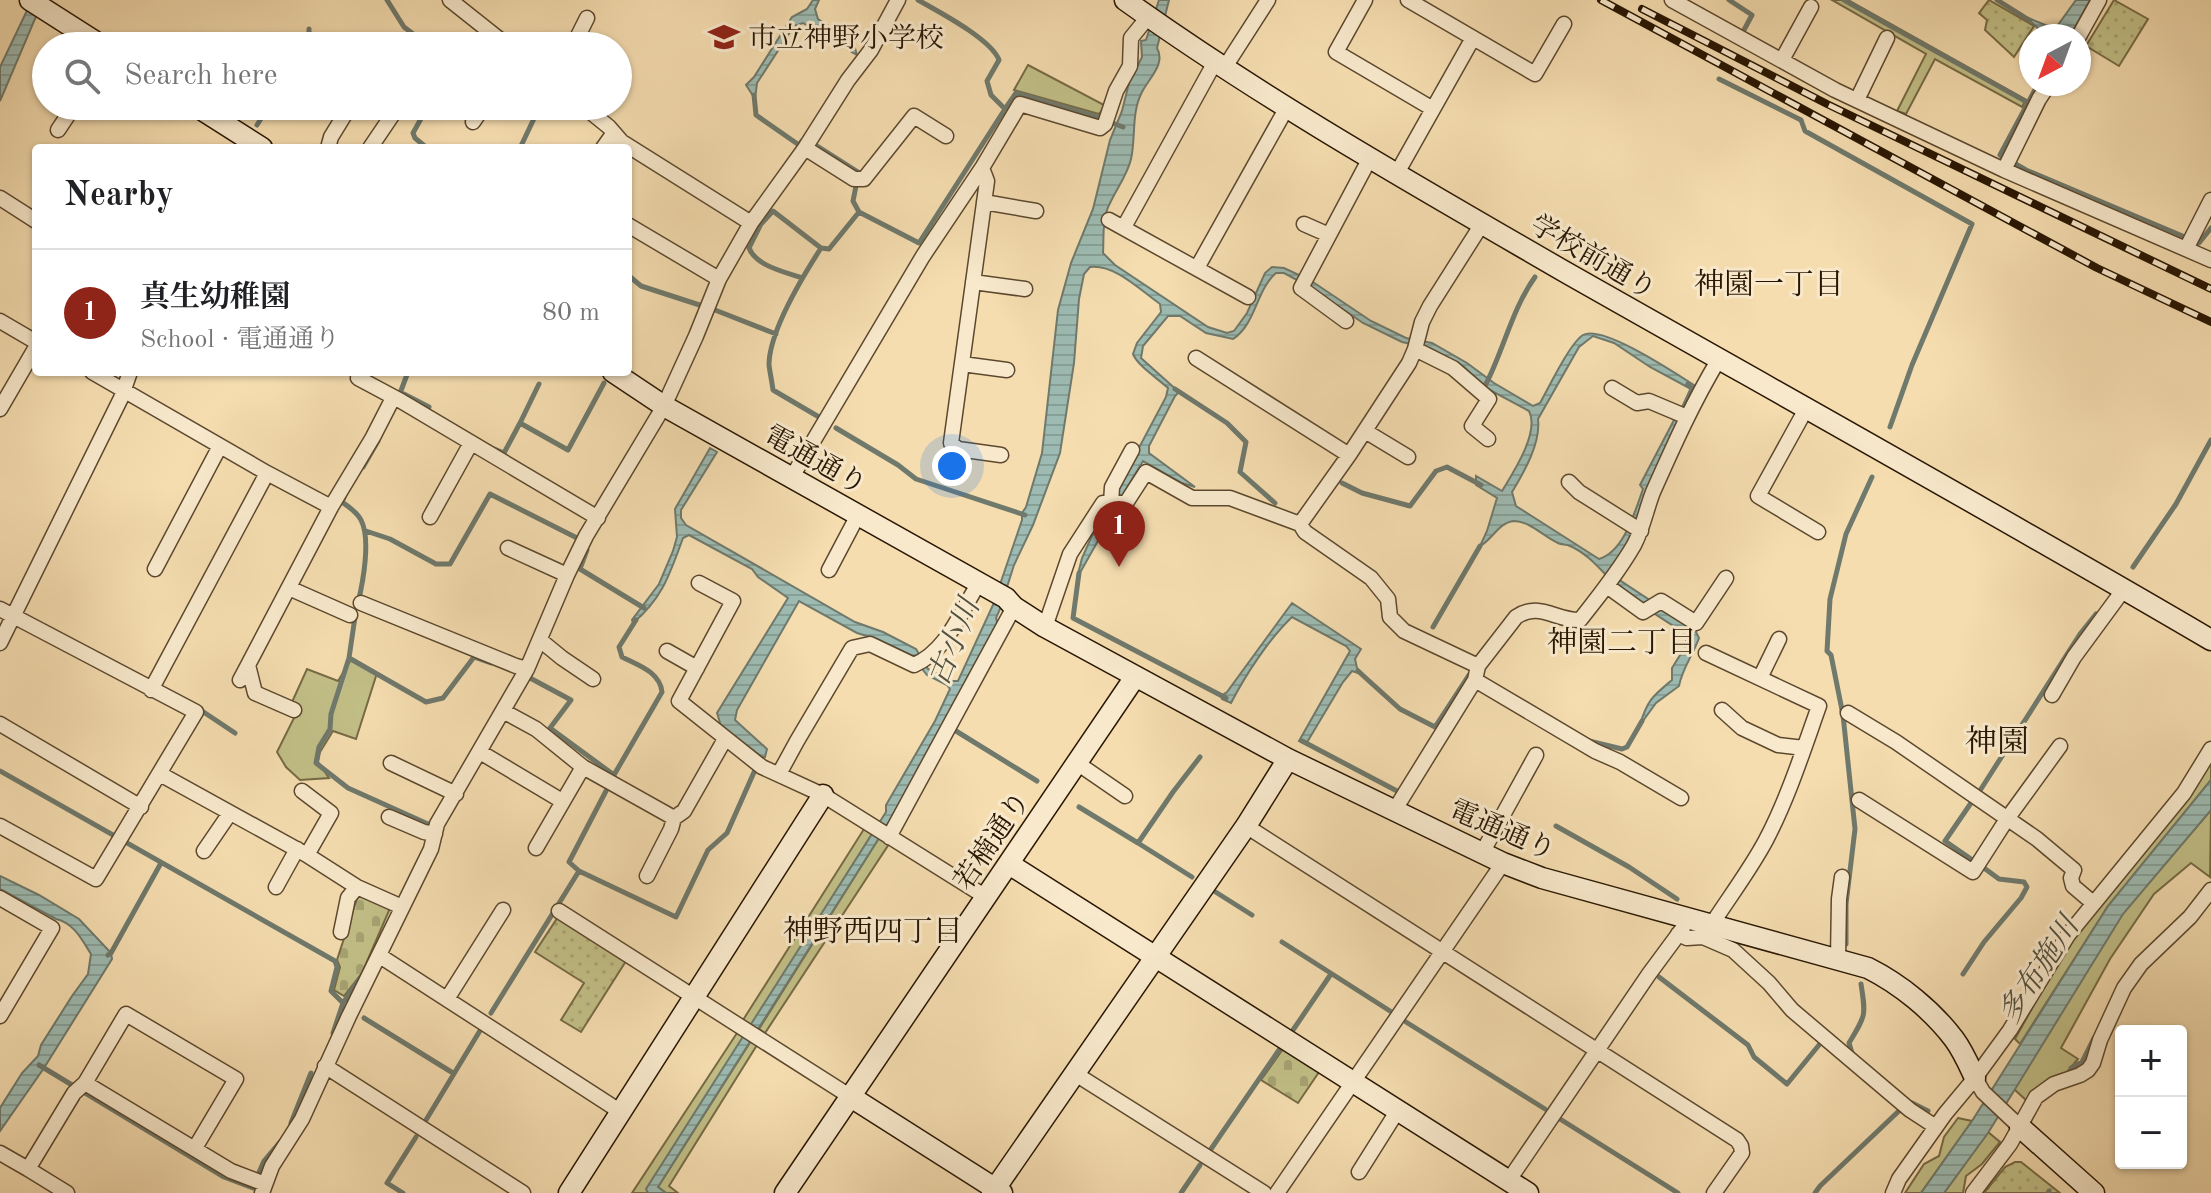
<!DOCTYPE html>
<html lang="en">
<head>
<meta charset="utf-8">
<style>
	:root { --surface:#fff; --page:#f6f6f6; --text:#202124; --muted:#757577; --line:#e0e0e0; --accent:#8f2418 }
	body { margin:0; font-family:"Old Standard TT","Noto Serif JP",serif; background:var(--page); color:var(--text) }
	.controls { position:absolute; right:24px; bottom:24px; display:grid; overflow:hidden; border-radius:8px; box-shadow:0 2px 6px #0004 }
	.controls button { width:72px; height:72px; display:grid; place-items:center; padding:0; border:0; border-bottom:2px solid var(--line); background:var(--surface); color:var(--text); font:40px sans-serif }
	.compass { position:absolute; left:2019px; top:24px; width:72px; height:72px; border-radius:50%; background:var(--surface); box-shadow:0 2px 6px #0004; rotate:221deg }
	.you { position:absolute; left:952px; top:466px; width:28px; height:28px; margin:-20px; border:6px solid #fff; border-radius:50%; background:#1a73e8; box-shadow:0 0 0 12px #1a73e833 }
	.badge { display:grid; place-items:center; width:52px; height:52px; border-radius:50%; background:var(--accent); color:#fff; font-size:26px; font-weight:700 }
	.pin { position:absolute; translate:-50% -66px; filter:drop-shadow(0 2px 4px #0008) }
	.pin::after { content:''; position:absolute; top:42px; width:28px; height:24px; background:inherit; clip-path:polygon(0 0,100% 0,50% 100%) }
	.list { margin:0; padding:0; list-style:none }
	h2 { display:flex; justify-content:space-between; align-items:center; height:104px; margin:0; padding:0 32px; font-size:34px }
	h2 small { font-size:26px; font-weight:400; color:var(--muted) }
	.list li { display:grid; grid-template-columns:52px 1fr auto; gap:24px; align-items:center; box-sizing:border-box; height:128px; padding:0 32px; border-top:2px solid var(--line) }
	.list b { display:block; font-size:30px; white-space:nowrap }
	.list p { margin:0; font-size:26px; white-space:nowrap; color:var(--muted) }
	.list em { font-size:26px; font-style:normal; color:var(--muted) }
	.icon { flex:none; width:44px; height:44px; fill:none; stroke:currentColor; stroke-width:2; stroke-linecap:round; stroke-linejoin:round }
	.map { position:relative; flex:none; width:2211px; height:1193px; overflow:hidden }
	.search { position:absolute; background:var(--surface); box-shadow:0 2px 6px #0004; left:32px; top:32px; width:600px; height:88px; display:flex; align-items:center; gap:20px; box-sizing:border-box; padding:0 28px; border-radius:44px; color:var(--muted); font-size:30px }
	.panel { position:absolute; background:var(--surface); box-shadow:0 2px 6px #0004; left:32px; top:144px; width:600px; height:232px; border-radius:8px }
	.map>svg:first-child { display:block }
</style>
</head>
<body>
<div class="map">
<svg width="2211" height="1193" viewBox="0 0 2211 1193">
	<defs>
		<pattern id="cemetery-stones" width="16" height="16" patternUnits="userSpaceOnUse" patternTransform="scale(2)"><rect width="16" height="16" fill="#c2bf87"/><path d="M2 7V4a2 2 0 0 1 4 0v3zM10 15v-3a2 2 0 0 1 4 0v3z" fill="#a7a373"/></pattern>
		<pattern id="park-dots" width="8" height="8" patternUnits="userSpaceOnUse" patternTransform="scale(2)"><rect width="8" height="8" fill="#c2bf87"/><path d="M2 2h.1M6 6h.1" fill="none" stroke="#a7a373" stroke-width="1.8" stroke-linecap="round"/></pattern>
		<pattern id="water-rules" width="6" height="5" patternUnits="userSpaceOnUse" patternTransform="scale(2)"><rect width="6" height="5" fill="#9dbbb2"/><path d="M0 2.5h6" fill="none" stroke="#87a097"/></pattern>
	</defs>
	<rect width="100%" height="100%" fill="#f5ddb0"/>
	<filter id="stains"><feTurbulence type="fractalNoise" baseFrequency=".0025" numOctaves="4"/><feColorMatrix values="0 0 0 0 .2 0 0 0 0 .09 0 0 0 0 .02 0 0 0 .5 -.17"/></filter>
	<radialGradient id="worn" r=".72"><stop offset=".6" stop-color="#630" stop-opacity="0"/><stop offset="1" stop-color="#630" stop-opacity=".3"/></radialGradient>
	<path fill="#c2bf87" stroke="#766a44" stroke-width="2" d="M1832 0H1848L2026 100 2022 107 1935 59 1906 114 1897 111 1926 54Z
		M1028 65 1106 106 1099 114 1014 90Z
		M352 658 377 673 356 739 333 731 320 752 318 762 329 778 300 780 286 767 277 752 300 706 292 702 307 669 338 681Z
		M2211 759V780L2108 906 2020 1044 2015 1039 2072 936Z
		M2211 810 2210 877 2191 863 2154 894 2110 959 2061 1048 2078 1059 2062 1078 2028 1102 2014 1089 2123 913Z
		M864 829 872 834 752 1025 743 1020Z
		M879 838 889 844 765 1033 759 1029Z
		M737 1033 744 1037 647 1188 648 1193H632Z
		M751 1041 757 1045 669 1186 678 1193H666L658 1187Z
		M1958 1118 1972 1121 1921 1193H1905L1924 1164 1939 1156 1944 1137Z
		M1988 1132 2000 1142 1982 1164 1966 1176 1963 1193H1944Z"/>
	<path fill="url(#cemetery-stones)" stroke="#766a44" stroke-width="2" d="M359 892 391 906 362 973 344 996 334 990 340 967 337 960Z
		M1283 1049 1319 1072 1298 1103 1261 1080Z"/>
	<path fill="url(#park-dots)" stroke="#766a44" stroke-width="2" d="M1989 0 2034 26 2014 57 1985 30 1987 20 1979 13Z
		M2114 0 2148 19 2119 66 2086 46Z
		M558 917 626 961 581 1032 561 1020 584 983 535 952Z
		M2015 1162H2021L2060 1193H1984L2005 1167Z"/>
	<path fill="url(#water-rules)" stroke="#6f796c" stroke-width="2" d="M32 0H43L0 101V67Z
		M813 0H819L815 9 818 19 853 41 857 55 803 23 794 26 757 83 755 99 746 85 754 77 792 17 807 9Z
		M1159 0H1169L1157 48C1166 64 1149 78 1142 92 1131 113 1136 137 1131 159 1127 177 1113 193 1107 210 1102 224 1104 239 1103 253L1115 265 1208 327 1227 333 1234 331 1247 313 1265 273 1272 267 1284 268 1310 280 1371 321 1406 338 1432 343 1467 363 1494 383 1533 406 1540 403C1549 387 1570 343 1583 335 1602 324 1675 373 1694 385V388H1689L1650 367 1614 343 1593 336 1579 347 1538 419C1541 443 1524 472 1512 492L1516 506 1599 559C1624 552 1635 511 1643 489L1640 485 1674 420H1679L1618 579 1695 630 1699 638C1693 655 1682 669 1679 686L1656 703 1640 725C1647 700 1653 696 1672 680V668L1687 644 1684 633C1662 618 1637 604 1617 586 1603 573 1589 554 1570 546 1566 544 1562 545 1558 543 1544 537 1530 521 1514 521 1499 522 1492 540 1480 546L1487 531 1497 498 1476 485V476L1502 491C1513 473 1540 432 1529 411L1486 388 1464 367 1430 348 1402 342 1363 323 1312 288 1284 273H1276C1256 290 1256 324 1233 339L1206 333 1180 316H1168L1143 346 1141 358 1179 392 1175 396 1149 446V453L1195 487 1182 483 1143 461 1122 496 1116 519 1099 539 1077 578 1082 558 1095 529 1112 509 1117 489 1166 397 1168 388C1157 378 1138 366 1133 354L1137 343 1161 312 1160 304C1140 290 1115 264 1090 267L1084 274 1079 299 1074 363 1060 453 1033 525 1014 565 1000 609 996 618 998 625 893 816 658 1187 666 1193H648L646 1189 886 812V805L935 721 950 689 947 685 927 675 911 655 877 639 857 633 799 601 737 710 735 720 767 749 765 757H762L721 726 717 713 788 598 758 577 752 569 689 535 683 538C670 573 663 598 633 623L632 620 659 584 673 551 677 537 675 509 710 448 717 452 681 510V518L686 525 855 622 883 632 916 649 928 669 950 681H958L993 605 1022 520V513L1026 507 1042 453 1058 310 1071 263 1093 209 1110 140 1122 111 1129 83 1142 57 1141 41 1146 40Z
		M2076 0H2090L2070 36H2046L2026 17 2055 29Z
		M1292 603 1361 649 1355 659 1357 668 1364 675 1352 671 1343 682 1306 744 1299 741 1350 651 1346 646 1292 617C1269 639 1246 674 1231 703L1222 699 1221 696 1227 692Z
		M2211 780V810L2123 914 1988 1133 1944 1193H1921L1972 1121 2108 906Z
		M0 876 39 895 79 919 111 953 112 959 44 1068 0 1131V1108L22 1073 38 1056 41 1045 72 996 88 974 91 954C82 940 74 923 56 919L0 889Z"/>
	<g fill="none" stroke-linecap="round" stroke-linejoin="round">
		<path stroke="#6f796c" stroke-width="5" d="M387 0 404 27 429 46
			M918 0C939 12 991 39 999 60L987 81 991 95 1005 109 1016 93 1097 117 1123 127
			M1729 0 1752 15 1744 30
			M1844 0 2027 102
			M1997 0 2029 20
			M304 46 309 36V29
			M1719 79 1801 120 1805 131 1972 224 1912 365 1890 427
			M2038 84 2000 155 2026 170 2199 243 2211 228
			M754 95 756 115 799 145 802 141
			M257 125 269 106
			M814 144 858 172
			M427 148 415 138 413 133 428 106
			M520 148 540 106
			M856 186 853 201 859 212
			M628 275 641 286 715 310 776 334
			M802 278C785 272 756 266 749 248L761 224 773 211 821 248
			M1486 384C1504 349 1512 309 1535 277
			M1175 389 1227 423 1246 442 1240 472 1275 503
			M400 392 429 407
			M399 396 408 372
			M1681 413 1692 389 1688 384
			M819 417 773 390C772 382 770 373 769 365 769 331 803 276 821 248L829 249 859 212 919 243 1005 109
			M520 423 539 384
			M836 428 898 465 916 479 1025 515
			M494 449 504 453 520 423 568 450 604 383
			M363 467 378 441
			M1342 483 1362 493 1410 506 1436 471 1447 467 1481 485
			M345 495 342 502C349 507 357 512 361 520 371 539 363 582 358 603
			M366 531 390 539 436 564H450L490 494 577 538
			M587 550 580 569 644 608
			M2133 567 2176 504 2211 440
			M1079 573 1073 618 1226 698
			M355 617 349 658 331 714 330 729 319 747 316 763 348 788 428 824 427 829
			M1433 627 1480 546
			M349 658 426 702 443 698 474 657 491 663
			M1358 671 1400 709 1435 727 1469 675 1473 676
			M530 678 571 700 550 728 614 775 662 692C660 672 638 665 622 657L619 647 636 620
			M199 709 235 733
			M956 731 1037 781
			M1302 741 1397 791
			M1589 741 1622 749 1627 747 1642 721
			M0 771 335 961 337 967 331 991 343 1003
			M1981 789 2080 634 2096 614
			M1079 807 1138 843
			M1556 826 1629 867 1677 899
			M1971 859 1945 841 1971 803
			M579 871 569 862 606 791
			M1192 877 1138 843 1173 792 1200 757
			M1214 891 1252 915
			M1282 942 1390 1011
			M1846 944V904L1855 829 1843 715 1831 655 1827 651 1830 599 1846 534 1872 477
			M108 955 111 953 161 863
			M1963 974 1984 942 2021 898 2027 887 2024 882 1999 879 1984 868
			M1659 977 1748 1045 1754 1057 1787 1084 1819 1045
			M491 1013 579 871 676 917 708 850 727 833 755 770
			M364 1018 453 1073
			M1406 1022 1545 1109
			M1293 1030 1331 974
			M333 1033 343 1003 361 977
			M1852 1053 1849 1043C1866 1015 1866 1016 1861 984
			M39 1065 224 1177 253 1188
			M2071 1068 2082 1062 2094 1038
			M1912 1103 1928 1111
			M1560 1119 1678 1193
			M426 1120 481 1029
			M291 1123 311 1073
			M1211 1149 1279 1050
			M257 1177 264 1161 280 1142
			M403 1193 387 1183 416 1137
			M1181 1193 1200 1165
			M1815 1193 1820 1186 1902 1108
			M2048 1193 2049 1191"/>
		<defs>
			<path id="street" d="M450 0 508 46
				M1365 0 1336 52 1433 109
				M1408 0 1535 74 1564 24
				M1672 0 1835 90 2004 170 2211 260
				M2079 36 2099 0
				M573 46 587 18
				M1782 60 1811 7
				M1225 67 1268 0
				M1857 100 1887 38
				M583 106 609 127 622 142 751 223
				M473 122 484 106
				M58 130 74 106
				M328 148 331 137 350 106
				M370 148 393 114
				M603 148 613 134
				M805 148 854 179H864L914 116 946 136
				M982 168 987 181 951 443 958 449 1001 455
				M2004 170 2039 99 2049 84
				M1397 173 1473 38
				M0 198 36 221
				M984 202 1036 211
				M1109 220 1248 297
				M1304 224 1329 235
				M628 225 719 279
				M1124 227 1215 62
				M2186 249 2211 200
				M1197 268 1286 109
				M973 282 1025 289
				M0 321 36 342
				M1346 321 1301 288 1370 158
				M1415 349 1453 368 1489 399 1472 426 1488 439
				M1196 358 1349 455
				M962 364 1007 370
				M92 372 267 473 331 507 373 437 393 398
				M358 378 401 401 598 518
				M1612 388 1637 403 1649 401 1687 417
				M0 409 36 347
				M1806 409 1758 496 1818 532
				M1365 431 1408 457
				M792 477 923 256 982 168 1020 104 1100 128 1105 124 1116 91 1130 66 1131 38 1148 17
				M1569 482 1579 492 1641 531
				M1111 504 1112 487 1132 450
				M430 517 471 443
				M1300 524 1305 532 1371 578 1388 599 1390 617 1404 631 1478 666
				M508 548 567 575
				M155 569 220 446
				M829 570 858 515
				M699 583 733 601 679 701 762 767 823 795 986 897
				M1607 586 1643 612 1661 601 1696 623 1726 578
				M289 588 350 615
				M361 603 516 666 527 669
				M0 609 196 712 96 879 0 826
				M1045 627 1070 554 1103 503H1126L1146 472 1192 498H1230L1300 524 1349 455 1409 363 1415 349 1422 322 1430 306 1482 224
				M540 640 562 658 593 679
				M0 643 121 398 130 372
				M667 651 697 668
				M1706 653 1819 706C1803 751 1788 798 1766 840 1750 870 1730 896 1712 924
				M248 665 331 507
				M1760 678 1779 639
				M240 680 248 665 255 693 294 710
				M1475 680 1595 751 1620 762 1681 798
				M151 690 267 473
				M2052 695 2074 657 2124 589
				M1722 710 1742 728 1778 745 1804 748
				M503 711 536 729 583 767 674 818 684 811 725 739
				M1848 713 1896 742 2037 839 2074 870 2071 878 2073 886 2093 903
				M0 724 141 807
				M480 752 562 801
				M391 763 456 794
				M1077 763 1125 796
				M160 774 307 855 357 887 402 907
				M779 774 797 741 852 648 870 644 914 665C948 650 960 612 979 583
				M302 791 331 813 307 855
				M1859 800 1973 872 2007 819 2060 746
				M1394 811 1475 680 1478 666 1516 617C1539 601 1556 621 1580 620 1599 596 1619 571 1634 545 1643 528 1646 510 1653 492 1673 447 1693 402 1719 359
				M389 817 424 832 435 834
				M1246 826 1737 1140 1741 1146 1742 1153 1714 1193
				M889 837 1014 607
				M536 848 583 767
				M204 851 230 813
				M1482 853 1536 755
				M647 876 671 829 674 818
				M276 887 297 849
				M0 898 52 928 0 1016
				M559 911 851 1097
				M341 932 348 898 357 887
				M1678 934 1687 938 1703 937 1733 950 1769 983 1792 1010 1910 1110 1936 1127
				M380 956 621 1112
				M1838 959 1839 899 1842 877
				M447 999 503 910
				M325 1066 523 1193
				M1074 1073 1264 1193
				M1975 1078 1983 1092 2020 1127
				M85 1083 231 1171 265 1184
				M0 1153 28 1169
				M1359 1172 1398 1110
				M1509 1180 1649 974 1683 928
				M67 1193 28 1169 74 1093 85 1083 126 1014 236 1079 195 1148
				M262 1193 272 1166 302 1119 349 1016 431 849 437 824 527 669 567 575 586 536 664 406 696 336 719 279 751 223 805 148 848 80 871 50 898 0
				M1277 1193 1503 863
				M1893 1193 1899 1179 1945 1114 1975 1078 2010 1030 2068 935 2184 793 2211 749
				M1973 1193 2010 1144 2036 1097 2054 1084 2080 1075 2088 1070 2093 1063 2100 1040 2124 988 2141 964 2190 917 2211 890"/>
			<path id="secondary" d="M30 0 102 46
				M1125 0C1266 101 1417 186 1567 273 1782 395 1998 515 2211 640
				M196 106 262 148
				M613 372 664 406 1006 598 1014 607 1045 627 1288 759 1503 863 1542 878 1868 968C1900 984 1932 1010 1954 1039 1963 1051 1969 1065 1975 1078
				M1009 864 1528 1193
				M851 1097 1002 1193
				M2020 1127 2094 1193
				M569 1193 823 795
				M785 1193 1135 677
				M992 1193 1246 826 1288 759"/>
		</defs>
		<use href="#street" stroke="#5c482e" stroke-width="17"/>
		<use href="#secondary" stroke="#291602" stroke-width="23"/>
		<use href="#street" stroke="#f8e9cc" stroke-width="14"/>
		<use href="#secondary" stroke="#f8e9cc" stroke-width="20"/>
		<defs>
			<path id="rail" d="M1601 0 2097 268 2211 322
				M1642 9 1827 104 2211 289"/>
		</defs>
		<use href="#rail" stroke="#291602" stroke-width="8"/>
		<use href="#rail" stroke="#f8e9cc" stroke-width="5" stroke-dasharray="15" stroke-linecap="butt"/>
	</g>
	<defs>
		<symbol id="school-bare" viewBox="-9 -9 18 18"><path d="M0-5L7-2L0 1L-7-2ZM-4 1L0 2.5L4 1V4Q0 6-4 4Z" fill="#8f2418" stroke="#f8e9cc" stroke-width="2.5" paint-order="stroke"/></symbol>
	</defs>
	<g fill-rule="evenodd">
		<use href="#school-bare" x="702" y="15" width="44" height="44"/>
	</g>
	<g text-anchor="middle" stroke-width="6" stroke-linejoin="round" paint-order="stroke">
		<g font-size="28" fill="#291602" stroke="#f8e9cc" text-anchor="start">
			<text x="748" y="47">市立神野小学校</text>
		</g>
		<g font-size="28" fill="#291602" stroke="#f8e9cc">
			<text transform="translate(1594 256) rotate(30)" y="10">学校前通り</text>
			<text transform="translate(816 459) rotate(29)" y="10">電通通り</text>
			<text transform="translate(1503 829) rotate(23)" y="10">電通通り</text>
			<text transform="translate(991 840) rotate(-56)" y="10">若楠通り</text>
		</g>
		<g font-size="30" fill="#291602" stroke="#f8e9cc">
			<text x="1769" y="294">神園一丁目</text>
			<text x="1622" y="652">神園二丁目</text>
			<text x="873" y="941">神野西四丁目</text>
		</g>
		<g font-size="30" font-style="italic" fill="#525040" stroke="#f8e9cc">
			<text transform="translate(953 642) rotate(-68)" y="10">古小川</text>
			<text transform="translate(2038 970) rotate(-57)" y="10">多布施川</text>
		</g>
		<g font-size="32" fill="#291602" stroke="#f8e9cc">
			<text x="1997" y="752">神園</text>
		</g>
	</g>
	<rect width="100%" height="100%" filter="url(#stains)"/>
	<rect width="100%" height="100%" fill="url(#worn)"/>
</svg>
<div class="controls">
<button>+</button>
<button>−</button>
</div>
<svg class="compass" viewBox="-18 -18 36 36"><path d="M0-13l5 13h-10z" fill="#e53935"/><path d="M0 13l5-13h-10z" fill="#757577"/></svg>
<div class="you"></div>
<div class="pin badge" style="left:1119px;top:567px">1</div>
<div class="search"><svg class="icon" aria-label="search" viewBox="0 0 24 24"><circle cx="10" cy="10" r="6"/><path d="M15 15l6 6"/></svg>Search here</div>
<section class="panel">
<h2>Nearby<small></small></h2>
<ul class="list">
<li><span class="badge">1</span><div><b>真生幼稚園</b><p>School · 電通通り</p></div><em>80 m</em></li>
</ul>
</section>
</div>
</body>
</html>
